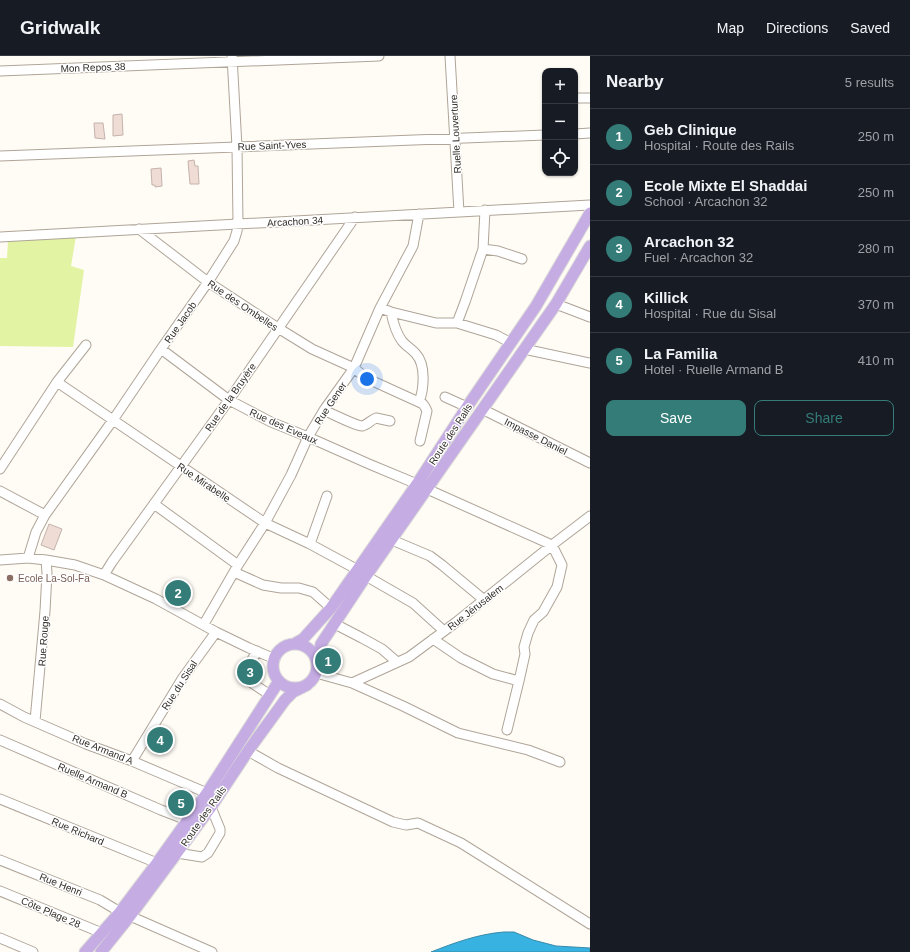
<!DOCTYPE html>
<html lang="en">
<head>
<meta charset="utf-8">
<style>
	:root { --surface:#171b24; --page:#242831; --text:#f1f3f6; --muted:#9ea1a6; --line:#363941; --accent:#347c78 }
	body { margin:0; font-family:Arial,sans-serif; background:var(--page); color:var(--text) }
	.controls { position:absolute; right:12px; top:12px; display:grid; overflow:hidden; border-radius:8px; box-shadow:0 1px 3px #0004 }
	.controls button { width:36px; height:36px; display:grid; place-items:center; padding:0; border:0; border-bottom:1px solid var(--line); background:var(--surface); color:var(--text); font:20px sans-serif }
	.you { position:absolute; left:367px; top:323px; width:14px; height:14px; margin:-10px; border:3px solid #fff; border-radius:50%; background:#1a73e8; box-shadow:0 0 0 6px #1a73e833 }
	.badge { display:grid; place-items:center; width:26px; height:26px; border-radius:50%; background:var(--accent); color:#fff; font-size:13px; font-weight:700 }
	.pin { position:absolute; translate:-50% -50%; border:2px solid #fff; box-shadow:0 1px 4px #0006 }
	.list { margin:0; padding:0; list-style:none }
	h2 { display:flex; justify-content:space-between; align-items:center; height:52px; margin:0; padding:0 16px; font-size:17px }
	h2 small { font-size:13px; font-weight:400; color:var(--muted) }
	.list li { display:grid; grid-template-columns:26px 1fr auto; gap:12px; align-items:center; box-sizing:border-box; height:56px; padding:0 16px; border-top:1px solid var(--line) }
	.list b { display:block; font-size:15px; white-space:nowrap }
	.list p { margin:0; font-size:13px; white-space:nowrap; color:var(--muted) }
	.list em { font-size:13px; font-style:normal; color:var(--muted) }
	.actions { display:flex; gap:8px; padding:12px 16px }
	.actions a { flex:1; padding:9px 0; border:1px solid var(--accent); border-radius:8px; text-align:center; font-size:14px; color:var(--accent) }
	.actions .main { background:var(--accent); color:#fff }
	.icon { flex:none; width:22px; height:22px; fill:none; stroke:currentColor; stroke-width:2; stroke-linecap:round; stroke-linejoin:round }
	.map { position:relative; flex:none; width:590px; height:896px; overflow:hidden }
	header { display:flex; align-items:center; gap:24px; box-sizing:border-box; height:56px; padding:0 20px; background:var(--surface); border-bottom:1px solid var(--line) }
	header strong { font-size:19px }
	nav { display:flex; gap:22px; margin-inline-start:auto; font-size:14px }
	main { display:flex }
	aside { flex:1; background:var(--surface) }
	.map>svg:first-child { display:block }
</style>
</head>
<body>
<header>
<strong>Gridwalk</strong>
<nav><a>Map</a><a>Directions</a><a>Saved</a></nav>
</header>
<main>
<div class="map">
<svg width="590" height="896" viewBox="0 0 590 896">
	<rect width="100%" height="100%" fill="#fffbf5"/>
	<path fill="#e2f4a3" d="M76 180 71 210 84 214 73 291 0 290V202H7L8 185Z"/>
	<path fill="#38b2e1" stroke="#368aaa" d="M504 876H514L533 884 556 890 590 892V896H431C454 887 478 878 504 876Z"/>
	<path fill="#efddd5" stroke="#c4b3ac" d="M122 58 123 79 113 80V59Z
		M94 67H103L105 83 95 82Z
		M194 104 195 110H198L199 128H190L188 105Z
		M161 112 162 130 155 131V129H152L151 113Z
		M49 468 62 473 54 494 41 489Z"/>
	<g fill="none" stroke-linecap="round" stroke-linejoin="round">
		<defs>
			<path id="minor" d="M450 0 459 156
				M0 15 379 0
				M575 42H590
				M575 78 590 77
				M0 100 545 79
				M139 173 208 226 278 272 312 293 354 312 366 322 423 348 425 351 427 355 420 385
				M0 181 590 149
				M483 193 498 195 522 203
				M556 248 590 261
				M380 252 391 256 436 267H457L496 279 511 287
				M391 256C393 266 396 277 402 285 406 290 412 293 416 298 426 309 424 333 419 346
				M457 267 465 246 483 193 485 154
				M161 293 229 344 271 366 308 381 369 408 417 428
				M524 293 590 307
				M57 326 265 467 310 488 358 514
				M445 341 467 351
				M482 353 590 407
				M324 354C330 357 357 370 362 370 367 369 371 364 376 362L390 365
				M0 413 57 326 86 289
				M427 433 552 489 562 509 557 531 543 556 534 564 528 577 524 591 525 598 519 625
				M0 435 45 459
				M154 448 238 509 204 568
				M392 484 430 500 442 509 483 543
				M310 488 327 440
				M28 502 36 476 45 459 113 364 161 293 208 226 234 185 237 175 238 168 237 91 232 0
				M0 504 28 502 46 504 75 509 104 519 156 543 216 576 249 592 275 603
				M238 509 265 467 291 419 308 381 324 354 354 312 380 252 413 190 419 158
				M234 516 263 529 281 532H299L313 536 331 552
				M104 519 112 506 229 344 355 161
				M366 520 413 547 444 575
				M335 568 362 582 382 593 397 606
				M433 583 461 602 493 618 519 625 507 674
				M257 595 245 616V620L246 623 270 639
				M316 617 352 627 403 650 458 677 528 694 560 706
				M352 627 409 601 455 567 552 489 590 460
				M0 648 24 661 86 688 132 705 207 737
				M35 665 45 555 47 517 46 504
				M0 684 161 754 187 764
				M248 695 278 712 393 766 406 769 418 767 461 787 590 868
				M132 705 182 623 216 576
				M0 743 157 807
				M177 797 202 801 208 797 220 777V773L211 751
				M0 804 100 844 120 856
				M0 835 102 877
				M130 860 212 896
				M0 882 33 896"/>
			<path id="major" d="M294 588 303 583 331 552 417 428 467 351 536 250 590 157
				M273 610a22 22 0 1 1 44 0a22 22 0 1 1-44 0Z
				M317 607 321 588 366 520 556 248 590 190
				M85 896 120 856 157 807 207 737 279 625
				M101 896 130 860 211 751 248 695 285 644 293 636 307 629"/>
		</defs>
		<use href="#minor" stroke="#afa598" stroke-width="11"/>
		<use href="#major" stroke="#dad9d8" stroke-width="13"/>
		<use href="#minor" stroke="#fff" stroke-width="9"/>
		<use href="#major" stroke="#c5ace3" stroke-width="11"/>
	</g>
	<circle fill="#8d6e63" stroke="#fff" stroke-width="1.5" cx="10" cy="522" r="4"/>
	<g text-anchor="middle" stroke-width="3" stroke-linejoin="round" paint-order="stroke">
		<g font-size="10" fill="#322e29" stroke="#fff">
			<text transform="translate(93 11) rotate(-2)" y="4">Mon Repos 38</text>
			<text transform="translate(455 78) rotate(-93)" y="4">Ruelle Louverture</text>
			<text transform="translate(272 89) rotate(-2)" y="4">Rue Saint-Yves</text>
			<text transform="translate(295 165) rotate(-3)" y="4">Arcachon 34</text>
			<text transform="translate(243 249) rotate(34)" y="4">Rue des Ombelles</text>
			<text transform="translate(180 266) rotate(-55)" y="4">Rue Jacob</text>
			<text transform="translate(230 341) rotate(-55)" y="4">Rue de la Bruyère</text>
			<text transform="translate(330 347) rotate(-56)" y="4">Rue Gener</text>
			<text transform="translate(284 370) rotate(24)" y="4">Rue des Eveaux</text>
			<text transform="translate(450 378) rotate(-57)" y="4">Route des Rails</text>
			<text transform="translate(536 380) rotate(27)" y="4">Impasse Daniel</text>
			<text transform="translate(204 426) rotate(34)" y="4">Rue Mirabelle</text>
			<text transform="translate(475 551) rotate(-38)" y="4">Rue Jérusalem</text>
			<text transform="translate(43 585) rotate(-86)" y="4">Rue Rouge</text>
			<text transform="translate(179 629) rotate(-57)" y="4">Rue du Sisal</text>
			<text transform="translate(103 693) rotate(22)" y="4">Rue Armand A</text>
			<text transform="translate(93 724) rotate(23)" y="4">Ruelle Armand B</text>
			<text transform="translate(203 760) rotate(-55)" y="4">Route des Rails</text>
			<text transform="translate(78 775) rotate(23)" y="4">Rue Richard</text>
			<text transform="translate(61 828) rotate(22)" y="4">Rue Henri</text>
			<text transform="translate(51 856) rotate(23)" y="4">Côte Plage 28</text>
		</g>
		<g font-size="10" fill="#785e54" stroke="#fff" text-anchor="start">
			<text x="18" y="526">Ecole La-Sol-Fa</text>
		</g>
	</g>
</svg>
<div class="controls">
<button>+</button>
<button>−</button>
<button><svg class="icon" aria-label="locate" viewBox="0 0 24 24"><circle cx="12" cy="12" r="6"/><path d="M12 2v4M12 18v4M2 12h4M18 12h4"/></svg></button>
</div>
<div class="you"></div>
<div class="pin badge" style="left:328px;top:605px">1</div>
<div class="pin badge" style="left:178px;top:537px">2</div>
<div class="pin badge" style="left:250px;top:616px">3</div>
<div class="pin badge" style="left:160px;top:684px">4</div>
<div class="pin badge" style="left:181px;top:747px">5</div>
</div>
<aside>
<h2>Nearby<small>5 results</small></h2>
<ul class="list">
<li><span class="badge">1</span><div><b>Geb Clinique</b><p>Hospital · Route des Rails</p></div><em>250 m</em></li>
<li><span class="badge">2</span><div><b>Ecole Mixte El Shaddai</b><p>School · Arcachon 32</p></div><em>250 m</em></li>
<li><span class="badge">3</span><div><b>Arcachon 32</b><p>Fuel · Arcachon 32</p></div><em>280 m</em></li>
<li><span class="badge">4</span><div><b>Killick</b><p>Hospital · Rue du Sisal</p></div><em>370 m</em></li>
<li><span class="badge">5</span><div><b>La Familia</b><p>Hotel · Ruelle Armand B</p></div><em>410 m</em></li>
</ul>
<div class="actions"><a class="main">Save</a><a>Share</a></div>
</aside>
</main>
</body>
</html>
